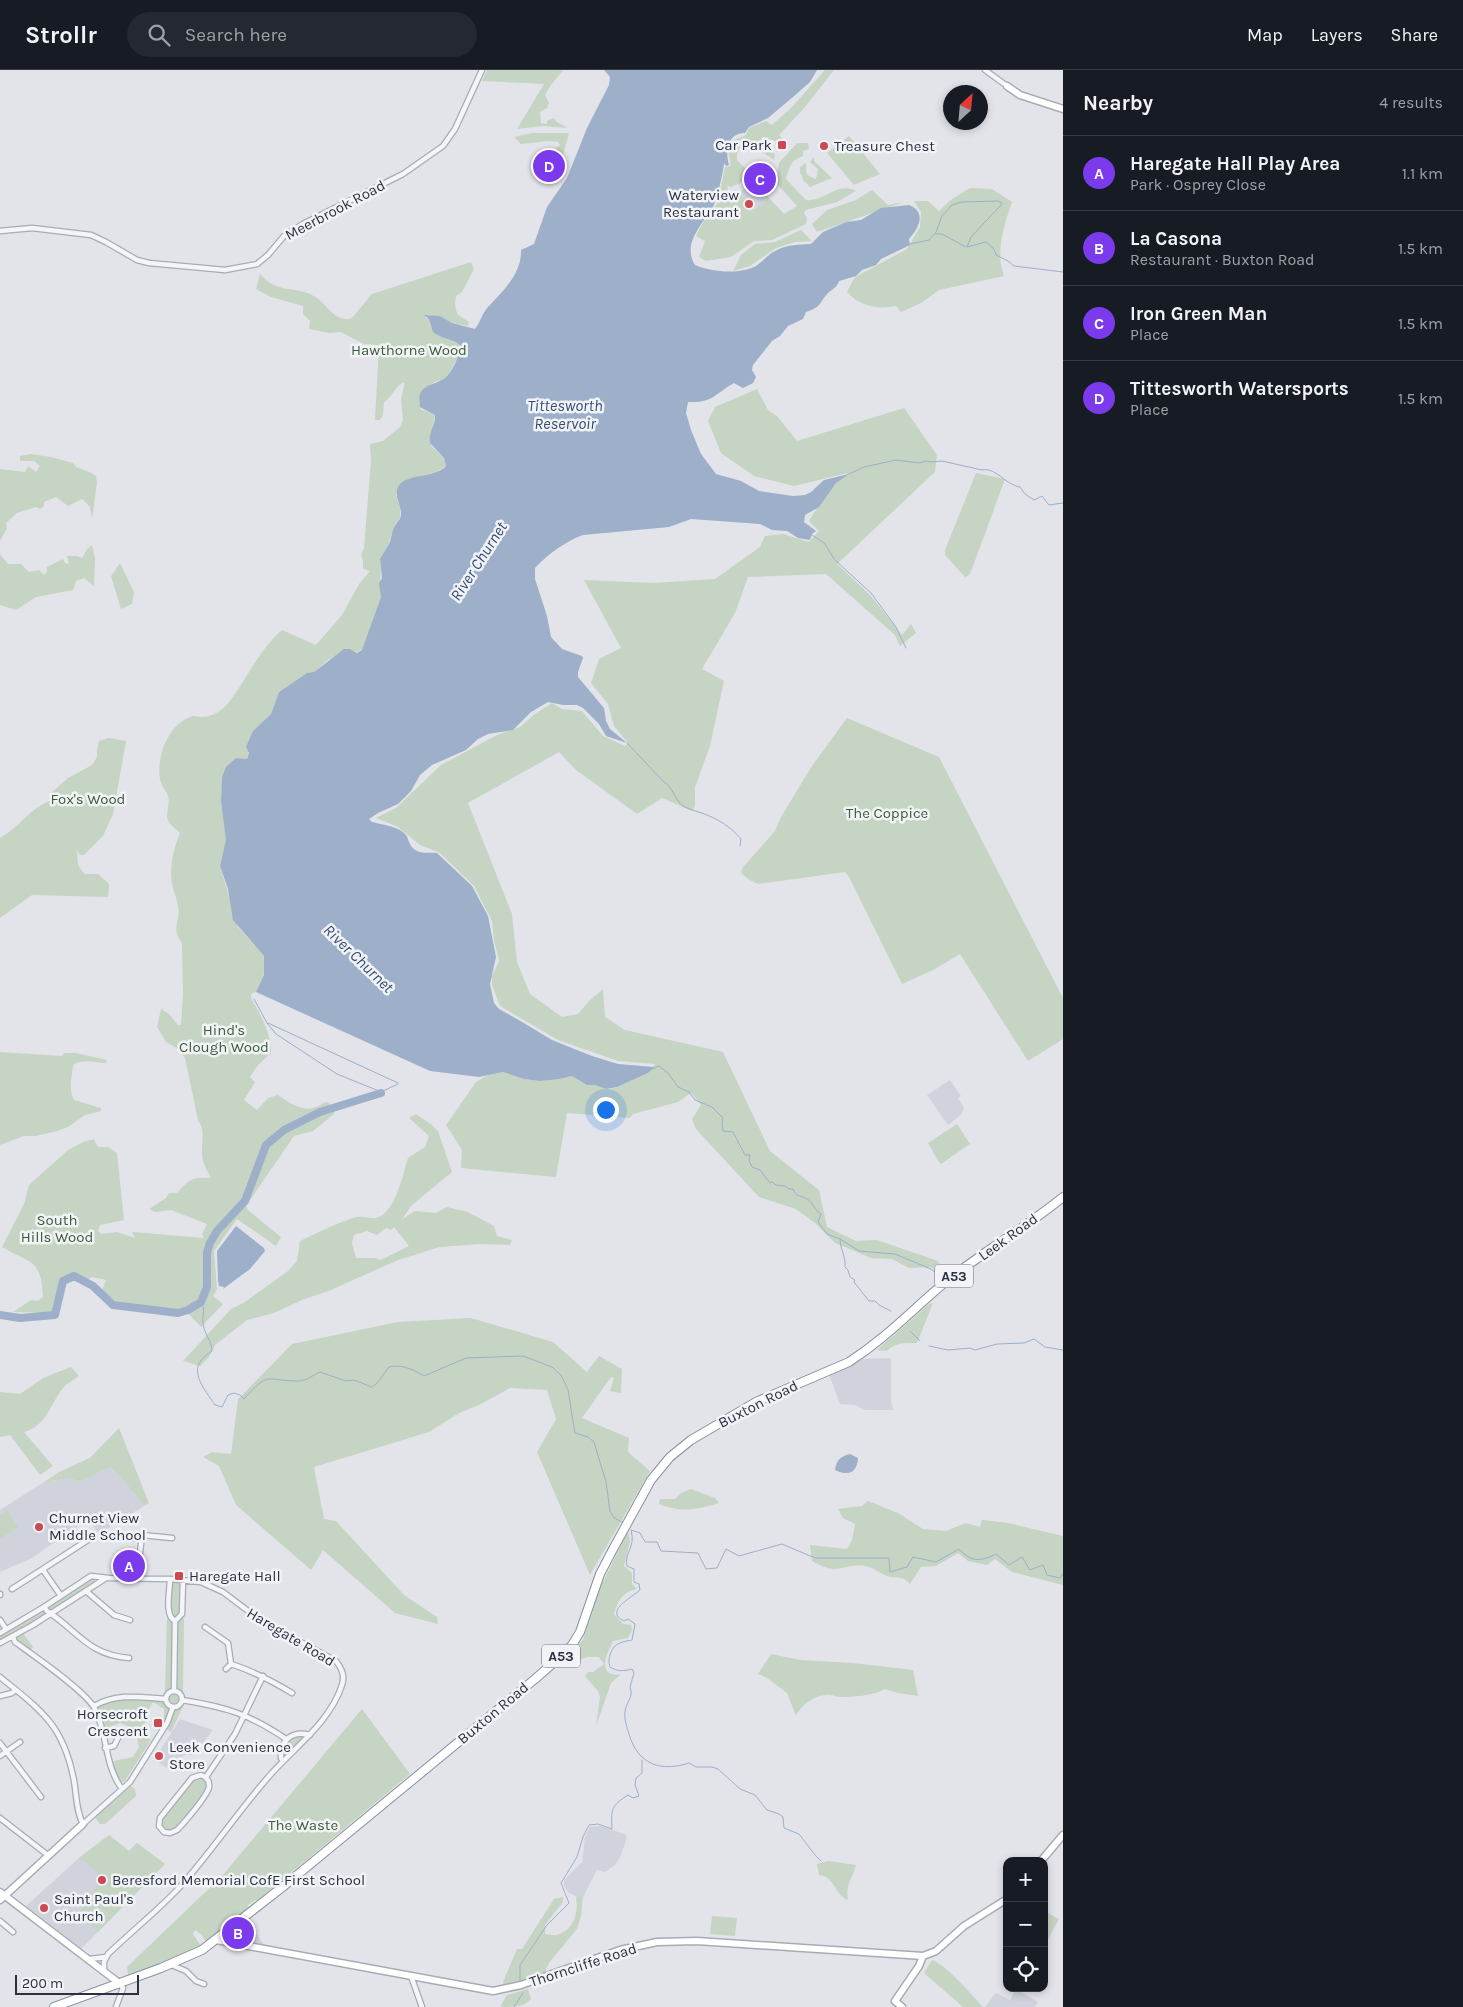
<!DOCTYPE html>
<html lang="en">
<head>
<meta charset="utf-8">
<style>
	:root { --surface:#171b24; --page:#242831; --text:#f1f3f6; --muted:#9ea1a6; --line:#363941; --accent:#7c3aed }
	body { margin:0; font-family:Karla,sans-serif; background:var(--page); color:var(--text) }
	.controls { position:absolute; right:15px; bottom:15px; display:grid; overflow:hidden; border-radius:10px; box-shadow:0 2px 8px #0003 }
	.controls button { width:45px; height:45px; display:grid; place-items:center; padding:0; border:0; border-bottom:1px solid var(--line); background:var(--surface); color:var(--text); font:25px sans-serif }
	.compass { position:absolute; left:943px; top:15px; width:45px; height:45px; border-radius:50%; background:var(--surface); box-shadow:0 2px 8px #0003; rotate:26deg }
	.scale { position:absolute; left:15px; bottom:12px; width:124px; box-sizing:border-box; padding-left:5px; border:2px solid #2a3142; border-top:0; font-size:14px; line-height:18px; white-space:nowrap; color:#2a3142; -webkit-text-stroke:4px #f1f3f7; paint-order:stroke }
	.you { position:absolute; left:605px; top:1039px; width:18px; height:18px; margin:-12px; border:4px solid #fff; border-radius:50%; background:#1a73e8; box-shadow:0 0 0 8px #1a73e833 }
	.badge { display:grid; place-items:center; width:32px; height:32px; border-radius:50%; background:var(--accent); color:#fff; font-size:16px; font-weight:700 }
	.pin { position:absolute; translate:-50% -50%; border:2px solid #fff; box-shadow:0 1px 5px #0006 }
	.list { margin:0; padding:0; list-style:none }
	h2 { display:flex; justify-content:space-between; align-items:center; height:65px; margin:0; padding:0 20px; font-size:21px }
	h2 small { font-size:16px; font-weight:400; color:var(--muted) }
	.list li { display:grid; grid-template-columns:32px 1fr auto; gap:15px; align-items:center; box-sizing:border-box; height:75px; padding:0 20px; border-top:1px solid var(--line) }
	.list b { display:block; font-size:19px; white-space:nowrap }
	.list p { margin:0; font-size:16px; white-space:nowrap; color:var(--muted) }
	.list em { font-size:16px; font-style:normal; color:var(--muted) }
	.icon { flex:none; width:28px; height:28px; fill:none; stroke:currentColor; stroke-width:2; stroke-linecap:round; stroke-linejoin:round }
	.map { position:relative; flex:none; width:1063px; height:1937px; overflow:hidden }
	header { display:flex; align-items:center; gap:30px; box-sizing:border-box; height:70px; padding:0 25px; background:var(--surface); border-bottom:1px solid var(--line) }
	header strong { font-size:24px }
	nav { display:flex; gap:28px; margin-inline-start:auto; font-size:18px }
	.search { width:350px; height:45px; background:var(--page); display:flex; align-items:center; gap:12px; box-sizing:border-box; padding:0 18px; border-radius:28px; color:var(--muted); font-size:19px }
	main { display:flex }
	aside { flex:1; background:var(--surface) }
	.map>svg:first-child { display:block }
</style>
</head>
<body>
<header>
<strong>Strollr</strong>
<div class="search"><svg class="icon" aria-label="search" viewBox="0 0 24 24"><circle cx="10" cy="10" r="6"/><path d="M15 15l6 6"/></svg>Search here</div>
<nav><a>Map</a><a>Layers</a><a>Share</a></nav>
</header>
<main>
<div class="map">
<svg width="1063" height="1937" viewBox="0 0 1063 1937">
	<rect width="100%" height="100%" fill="#e2e4ea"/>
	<path fill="#d0d3dc" d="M759 107 767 115 765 132 761 137 758 136 752 143 741 133 746 129 740 123 751 111 754 113Z
		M950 1010 961 1026 958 1028 964 1038 961 1045 948 1055 927 1025Z
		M891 1288V1331L893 1340H865L855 1335 840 1334 829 1305 863 1289Z
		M111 1398 121 1407 144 1436 99 1464 88 1449 32 1488 0 1502V1440L44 1412 70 1408 80 1412 106 1399Z
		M180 1649 213 1660 194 1685H184L172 1701 154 1690Z
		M601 1756 627 1765 625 1774 620 1787 615 1795 605 1802 597 1800 583 1827H577L568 1822 564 1816V1810L582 1792 585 1767 590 1757Z
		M109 1765 129 1781 137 1773 165 1794 81 1879 26 1836 79 1788Z
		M247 1851 265 1876 236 1870 231 1866V1864Z
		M1016 1919 1038 1932 1035 1937H985L996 1923 1010 1930Z"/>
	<path fill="#c6d4c3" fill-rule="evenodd" d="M487 0H563C557 8 549 16 545 25L549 33 547 38 540 42 541 53 547 54V51L554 48 557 52 568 58 543 56 517 59 544 14 482 11Z
		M825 0H834L805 37 779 65 788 76H781L779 72 762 67 759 74 775 84 774 90 752 75H741L737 84V90L747 100 741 113 731 117 727 115 728 120 720 121 725 97 731 96 728 78 732 71 746 65 749 58 766 51 772 55 792 37Z
		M532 63H569L563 85 560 86 557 84 556 78 560 75 558 72 549 71 521 74 514 67Z
		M849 66 880 104 854 115 827 83Z
		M797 73H808L809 79 803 81V86C791 90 789 97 786 109L806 130C824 132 838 111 856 121L837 132 806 140 804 143 807 148 806 154 772 170 754 171 731 187 706 191 699 187 705 171 696 166C702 151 714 140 722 126H729L735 120 746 129 742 134 752 143 759 135 761 137 765 132 767 115 769 117 768 127 784 144 797 136 776 113 779 93Z
		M814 87V91L832 108 810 117 803 110 802 105 800 103V97L806 93V102L809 106 816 109 818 99 810 92Z
		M970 118 992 119 1012 132C1004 155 995 182 1004 206L939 220 921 233 901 242 896 236C878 240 859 236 847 222L855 207 907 179 920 157 921 142 914 131H928L939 141 952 129Z
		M872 120 888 135 904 132 817 162 812 154 827 140 856 130Z
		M801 160 812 171 795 172 776 178 750 196 733 201 741 185 755 174 775 172Z
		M471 192 474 199 462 222 456 226 455 234 457 244 469 252 468 256 452 253 440 246 435 247 428 245 425 247 429 249 432 259 461 276 459 285 449 304 444 309 434 312 420 325 419 333 421 339 435 345 431 376 444 388 446 396 436 402 407 410 398 419 396 424 400 438V447L395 454 389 473 380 489 381 497 380 514 381 527 364 578 358 582 353 581 329 589 314 602 303 606 279 622 271 644 253 661 247 689 236 688 222 707 221 731 227 770 220 796 238 857 264 886 265 894 263 909 256 922 251 924V928C261 946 271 962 271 983L258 995 250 1007 255 1012 244 1030 257 1040 268 1028 278 1025C289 1032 302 1043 316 1037 320 1036 322 1033 327 1032L333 1036 334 1044 313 1061 294 1066 246 1136 248 1140 281 1167 276 1176 237 1149 214 1181 217 1219 213 1226 223 1234 201 1257 183 1238 175 1240 115 1231 102 1220 106 1210 92 1207 88 1210 75 1205 62 1210 60 1226H58L53 1243 13 1242 31 1230 38 1231 43 1227C41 1187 30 1194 2 1177L24 1134 29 1115 68 1080 83 1072 94 1069 98 1077H108L117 1083 124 1150 100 1155 98 1161 101 1164 117 1162 135 1168 132 1162 204 1168 202 1164 207 1154 171 1140 155 1142 149 1139 166 1128 169 1123H177C190 1109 192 1107 211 1108 208 1102 202 1092 202 1085 201 1073 206 1061 198 1050L185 988 178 979 166 972 157 957 161 939 169 944 178 955H181L183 924 182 873C170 857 181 852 178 836 177 828 173 821 172 813 169 799 174 776 180 763 177 760 171 756 169 752 164 744 171 735 168 726 166 720 161 716 160 709 156 688 168 655 190 647 193 645 197 647 201 647 213 647 223 640 230 631 248 607 259 580 282 560L316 575 342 545 359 514 370 501 363 499V491L361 485 364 478 371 390 370 374 383 371 400 357 403 350 401 329 405 312C395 315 393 327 384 332L383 345 380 350H375L379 275 364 274 341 262 329 263 309 259 310 251 303 244V236L271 227 256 219 260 204C279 226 297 214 317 228 328 236 336 253 352 248L372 224Z
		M757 319 768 340 777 346 797 371 904 338 937 385 935 402 837 494 870 525 902 565 911 554 916 563 900 576 895 565 826 504 748 507 735 543 702 599 724 611 710 676 695 717V736L692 741 662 728 637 744 576 700 559 682 468 733 512 844 517 892 530 924 562 947 578 944 590 930 603 919 605 947 625 960 723 982 770 1081 819 1120 827 1157 856 1171 877 1170 938 1191 944 1203 930 1197 909 1198 892 1189 871 1188 835 1173 815 1153 796 1139 759 1127 696 1059 692 1049 701 1035 691 1023 678 1032 633 1044 630 1048 567 1043 556 1107 461 1098 462 1080 446 1055 476 1012 486 1006 503 1002 524 1009 540 1011 560 1009 573 1006 587 1015H595L606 1019 615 1018 648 1003 655 994 618 991 558 970 500 936 492 915V906L499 891 494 870 492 851 474 816 440 783 420 775 398 757 376 748 396 738 441 695 497 665 520 657 535 644 552 633 562 639 582 641 603 666 625 676 628 673 614 656 608 634 591 613 599 589 621 578 584 510 653 513 715 509 760 477 765 466 783 464 809 472 819 461 809 451 817 438 836 413 848 403 794 416 754 406 721 383 708 351 715 337Z
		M31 384 51 387 73 393 76 397 92 403 96 406 97 413 92 449 90 437 82 429 68 436 56 427 44 432V436L40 439 36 437 17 443 6 453 7 458 0 471V399L25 402 28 396 36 402 40 396 34 391H20V386Z
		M976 403 1005 409 972 499 969 505 965 507 945 485V480Z
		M92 475 95 489 94 516 84 508 76 511 73 520 36 527 16 540 0 535V484L8 494H21L29 502 39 500 44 505 47 502V497L63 489 66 494 69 493 67 486H77L82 488 88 478Z
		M120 493 134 522 132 534 121 539 111 506Z
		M847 648 939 687 1063 928V969L1028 991 960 884 933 900 902 914 849 807 845 802 758 814 748 809 741 803 743 797 775 761 781 747 812 696Z
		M109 668 126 671 113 744 103 766 84 785H80L76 779C80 791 74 793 85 804H98L109 814 108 827 32 825 0 848V768C19 758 31 736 53 730L51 723 68 708 92 695 97 687V679L99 671Z
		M0 982 62 986 64 983H76L107 990 106 993C95 993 82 988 73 995 72 1008 68 1018 74 1030L101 1038V1041L85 1045 68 1057 57 1061 36 1066H24L0 1075Z
		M416 1044 432 1055 438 1061 452 1102 412 1135 402 1149 415 1141 436 1143 447 1137 468 1142 494 1156 497 1166 512 1170 510 1175 480 1174 440 1177 398 1190 331 1220 302 1230 274 1243 247 1250 215 1275 209 1287 200 1296 183 1291 231 1239 245 1232 288 1201 297 1191 300 1171C317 1163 335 1154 353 1148 363 1145 368 1149 376 1148 395 1144 403 1104 408 1088L425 1077 429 1066 409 1048ZM394 1157 409 1176 381 1190 374 1188H356L352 1173 354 1165 367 1161 377 1165 386 1158 391 1160Z
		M957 1054 970 1074 941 1094C935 1088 933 1080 928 1073Z
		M933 1233 917 1273C906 1273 895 1272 887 1281L877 1280 929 1234Z
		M471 1248 553 1272 587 1302 599 1286 622 1299 621 1323 610 1321 614 1308 611 1307 582 1348 629 1368 628 1382 650 1401 590 1505 537 1382 556 1349 547 1320 510 1318 479 1335 459 1343 429 1362 314 1397 324 1449 336 1451 404 1525 437 1547 438 1554 395 1543 323 1480 311 1500 236 1435 219 1396 203 1387 212 1382 231 1384 238 1329 292 1274 398 1252Z
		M71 1297 79 1306C74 1310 67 1313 63 1318 50 1334 47 1356 24 1362L53 1396 40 1405 10 1365 0 1367V1322L20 1324 43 1308Z
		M119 1358 149 1433 144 1436 121 1407 111 1398 106 1399 80 1412 70 1408 44 1412 59 1402 90 1388Z
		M691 1419 715 1428 719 1433C695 1440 682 1443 659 1434L660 1429H675L681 1423Z
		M868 1431 898 1443 923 1459 946 1461 966 1453 980 1457 982 1450 1008 1453 1063 1466V1515L1012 1502 995 1489 987 1495 968 1491 958 1483 936 1496 921 1497 910 1514C903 1506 899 1508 890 1507 881 1505 874 1497 865 1496 854 1494 843 1499 834 1499 825 1498 819 1495 812 1491L810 1475 847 1479 852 1470 855 1454 843 1448 838 1439 862 1436Z
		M7 1440 18 1457 0 1469V1445Z
		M628 1461 630 1472 624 1496 632 1503V1514L637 1519C622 1522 618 1531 614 1544L623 1554 631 1555 632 1560 628 1568 613 1571C609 1580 598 1599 612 1604 615 1605 617 1604 620 1605L611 1613 596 1656 600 1627 598 1621 585 1606 588 1602H593L604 1594 599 1587H588L558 1595 583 1570 600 1518Z
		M91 1508 94 1509V1515L22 1562 33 1577 29 1582 13 1567 0 1571V1563Z
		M178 1511 181 1514V1544L174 1549C169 1540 168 1521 173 1512Z
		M170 1547 172 1550 181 1547 184 1549 183 1620 181 1624 182 1630 181 1634H184L171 1662 164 1657 167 1654 164 1650V1639L153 1632 145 1646 148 1648 139 1663 151 1670 128 1706 125 1711 117 1713 109 1692 133 1687 139 1677 135 1659 120 1653 101 1660 94 1636 106 1630 160 1628V1631L167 1633V1624L165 1621 167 1548Z
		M771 1584 800 1590 853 1593 913 1600 918 1626 898 1623 885 1619C872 1626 854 1627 839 1627 835 1627 831 1624 827 1625 815 1625 800 1636 796 1646L787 1623 767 1608 758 1604Z
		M362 1639 410 1704 257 1831 255 1830 247 1836 249 1837 206 1872 201 1864 195 1860 193 1864 201 1876 161 1894 128 1905 127 1897 222 1806Z
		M310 1665 283 1691V1675L290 1666Z
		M200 1706 204 1708 208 1714 206 1721 176 1759 167 1761 161 1756V1749L193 1709Z
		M127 1714 135 1719 136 1726 105 1754H100L93 1745Z
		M109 1765 129 1781 137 1773 165 1794 98 1862 77 1843 88 1833 85 1829 104 1810 93 1798 79 1788Z
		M828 1791 856 1795C852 1809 845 1816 848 1830 835 1826 835 1806 819 1805L817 1794Z
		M579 1826 583 1827 581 1846 577 1859 549 1893 546 1899V1904L504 1916 503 1912 517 1879H522L554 1829 563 1827V1832L545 1855V1864C568 1870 580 1848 576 1828Z
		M1048 1843 1059 1849 1047 1871 1044 1870V1849Z
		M712 1846 737 1848 735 1866 710 1864Z
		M932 1890C944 1893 973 1926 983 1937H963L924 1903Z
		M528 1919 531 1929C524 1937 514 1937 502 1937L501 1935 507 1925Z"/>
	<path fill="#9dafc9" d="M604 0H817L810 12 793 27 768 48 749 57 745 63C727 63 725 82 729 95L726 96 724 93C724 99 717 129 714 135 704 153 681 173 695 195 712 202 739 205 756 196 764 191 769 183 777 180 789 174 799 175 811 174L823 162 846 152 861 150 881 138 909 135C927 142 919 158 909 169L910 175 881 189 876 195 862 200 856 206 839 211C837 217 833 219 828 223 818 234 823 236 806 242L803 249 788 256 780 266 772 271 753 295 752 300 756 307 753 313 743 318 734 313C714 324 714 333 688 332L686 343 691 360 701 384 716 404 741 411 759 421 793 426 805 425 811 422 824 410 849 404 836 413 819 437 805 445 804 452 816 461 812 464 810 470 798 468 787 461 772 460 760 454 691 449 669 457 583 465C566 471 548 484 535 498V509L547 546 551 567 562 579 582 586 583 588 578 602V607L604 638 606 651 610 659 627 673 606 666 599 654 583 638 577 635H563L548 632 531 642 513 660 488 664 478 669 466 680 432 695 420 705 411 721 398 734 378 743 369 749 372 752C382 755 399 756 406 765 410 772 409 777 417 781 424 784 430 782 437 783L472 816 488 846 496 887 490 914 494 933 499 939 517 949 552 970 592 986 618 994 654 997 648 1003 617 1017 606 1019 595 1015H587L572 1006 560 1009 540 1011 524 1009 503 1002 479 1007 430 1001 256 922 264 905V886L233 850 228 819 220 796 226 770 221 731 222 707 226 697 236 688 247 689 249 683 246 677 253 661 271 644 279 622 307 603 314 602 344 579H350L357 583 362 580 381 527 379 513 382 508 381 497 380 489C383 483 387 478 390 472 392 466 392 459 396 454 398 450 401 449 401 444 401 433 392 424 400 414 410 404 437 407 446 396L444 388 430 373C428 363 436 355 435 345L420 337C416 314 431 317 445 308 453 302 459 285 461 276 452 268 442 269 433 262L429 249 424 245 440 246 452 253 475 259C480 253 482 244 487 238 502 222 522 204 521 180L534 174 547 137 567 108 587 58 609 15 610 7Z
		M236 1156 264 1178 265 1181 250 1199 223 1219 224 1217 219 1216 218 1211 217 1181Z
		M850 1384 858 1388C857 1404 847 1406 835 1400 837 1389 840 1387 850 1384Z"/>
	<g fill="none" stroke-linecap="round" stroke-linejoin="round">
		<path stroke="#9dafc9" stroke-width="1" d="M936 164H942L966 177
			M910 174 929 170 936 162 942 146 952 135 962 132 998 131 1002 133 1001 135 971 167 967 177 986 172 994 179 996 185 1008 191 1014 196 1063 202
			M849 404 864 397 896 390 919 393 926 391 931 392 942 391 982 400C996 397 1004 414 1020 417L1025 424 1034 430 1042 426 1049 435 1063 433
			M812 465 824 473 835 490 871 523 896 557 906 578
			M627 673 664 712C673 717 674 729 683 736 688 739 696 741 702 743 718 749 730 756 741 769L740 776
			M254 929 267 953 276 964 337 1004 379 1021
			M268 953 398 1013
			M653 999 659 996 668 1003 678 1017 689 1022 695 1030 712 1037 723 1048 722 1053 723 1061 733 1062 745 1085H750L749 1090 752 1097 760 1100 770 1113 772 1112 776 1115 785 1116 789 1119H793C796 1127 800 1125 807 1129 813 1132 814 1140 821 1144L818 1152 827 1164 840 1169
			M383 1021 398 1014
			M980 1182 985 1178
			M201 1232C206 1239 202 1244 203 1252 203 1263 212 1270 212 1281 208 1284 203 1287 200 1292 191 1305 208 1324 215 1335L222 1337 228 1325 234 1323 240 1325 244 1329C270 1300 265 1311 299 1311 306 1311 313 1305 320 1302L346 1311 354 1310 372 1317 377 1313 389 1297C402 1294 412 1299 424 1306L466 1288 523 1286 552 1297 561 1305 568 1320 575 1363 588 1367 594 1372 606 1412 610 1441 614 1448 622 1452
			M891 1241 879 1235 875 1231H869L854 1212 855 1210 850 1207 848 1200 845 1197C846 1186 840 1179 840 1169L859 1181 895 1184 931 1199 941 1207 948 1205
			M910 1261 920 1271
			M929 1276 948 1280 970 1278 975 1280 997 1274 1024 1273 1034 1269 1045 1277 1063 1280
			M821 1791 815 1785 799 1764 784 1758 783 1747 779 1744 767 1740 755 1725 740 1719 718 1699 712 1697H696L689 1693C661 1702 638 1695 629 1664 627 1657 624 1650 625 1642 626 1631 634 1628 630 1617L634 1603 632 1599C624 1601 618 1602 610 1597 607 1589 611 1576 620 1573 624 1571 628 1571 632 1570L635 1554 628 1549 624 1551C603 1541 633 1527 640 1520L639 1514 634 1512V1499L627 1496C624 1482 636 1478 631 1460L640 1463 645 1472H657L661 1481 698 1483 706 1499 717 1498 726 1479 739 1486 782 1474 815 1488H889L890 1502 907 1497 913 1487 936 1492 959 1479C972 1492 979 1492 996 1484L1009 1495 1022 1487 1030 1500 1043 1495 1047 1505 1060 1508 1063 1504
			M520 1910V1895L547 1855 569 1833 561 1813 577 1787 583 1767 589 1755 598 1754 612 1759C611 1739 611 1736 628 1725L633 1728 639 1726 635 1715 636 1708 642 1703V1690
			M514 1937 523 1923"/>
		<path stroke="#9dafc9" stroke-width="8" d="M0 1245 20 1248 55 1245 63 1211 74 1206 93 1216 113 1235 178 1243 188 1240 201 1232 207 1217V1182L210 1173 217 1161 245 1131 266 1075 284 1060 320 1042 381 1023"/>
		<defs>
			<path id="street" d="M985 0 1007 16
				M0 161 32 158 91 165 106 172 137 190 149 193 225 200 257 194 268 185 284 166 303 154 403 104 443 76 455 59 482 0
				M120 1467 142 1469
				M43 1500 61 1526
				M137 1509 142 1465 172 1468
				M170 1509C170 1520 164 1546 175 1551L182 1544 183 1510
				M12 1519 94 1466
				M86 1521 114 1545 130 1550
				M0 1525V1524
				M44 1537 47 1541C78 1561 88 1585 129 1588
				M0 1550 6 1559
				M205 1557 228 1573 231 1594
				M0 1563 44 1537 91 1506 109 1508 170 1509 201 1512 223 1522 260 1550 336 1591C342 1599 345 1606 342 1615 330 1652 296 1676 271 1704 238 1741 211 1783 178 1819 156 1842 131 1862 108 1884L104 1892V1901
				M13 1567 15 1572C33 1585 87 1622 95 1639 108 1665 104 1695 122 1719
				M0 1573 33 1555 106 1508
				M226 1599 231 1594C253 1601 272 1611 292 1623
				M0 1607C39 1639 62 1653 73 1706 77 1722 75 1739 83 1754L130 1712 167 1653 173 1637
				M166 1629a8 8 0 1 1 16 0a8 8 0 1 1-16 0Z
				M174 1621 175 1551
				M0 1626 12 1623 15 1620
				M182 1630C226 1637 249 1644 286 1669
				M94 1636C117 1623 140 1627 166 1629
				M0 1673 41 1727
				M105 1678 114 1676 119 1666
				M0 1686 20 1672
				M283 1691 281 1688C280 1670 292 1660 310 1665
				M201 1705C206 1707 210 1710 209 1717 208 1725 184 1753 177 1760L170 1763 164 1762 159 1756 160 1748 192 1708Z
				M206 1707 235 1664 263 1606
				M0 1748 49 1786
				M0 1851 13 1862
				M90 1889 106 1887
				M169 1894 186 1901 196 1911 204 1914
				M411 1906 422 1937
				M116 1937 123 1918 119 1913"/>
			<path id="secondary" d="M1007 16 1020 25 1063 39
				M1041 1791 1063 1765
				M0 1822 119 1913
				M0 1830 83 1754
				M216 1870 493 1921 521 1915 620 1880 657 1872 697 1871 923 1886 936 1881 964 1856 1007 1829
				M902 1937 895 1931 919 1896 923 1886"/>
			<path id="highway" d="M54 1937 161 1898 202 1880 285 1815 535 1609 559 1588 572 1575 580 1562 600 1504 612 1481 651 1410 670 1387 691 1370 756 1332 849 1292C886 1268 910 1242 943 1214 981 1183 1025 1158 1063 1127"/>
		</defs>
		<use href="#street" stroke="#a7abb4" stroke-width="7"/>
		<use href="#secondary" stroke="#a7abb4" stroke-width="9"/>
		<use href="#highway" stroke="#8990a0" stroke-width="10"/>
		<use href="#street" stroke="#f4f5f8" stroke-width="4.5"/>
		<use href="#secondary" stroke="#fff" stroke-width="6"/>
		<use href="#highway" stroke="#fff" stroke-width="8"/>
	</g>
	<g fill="#cc4952" stroke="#f1f3f7" stroke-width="2">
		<rect x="777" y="70" width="10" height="10" rx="2.5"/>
		<circle cx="824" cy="76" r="5"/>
		<circle cx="749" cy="134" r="5"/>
		<circle cx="39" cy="1457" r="5"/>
		<rect x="174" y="1501" width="10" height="10" rx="2.5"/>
		<rect x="153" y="1648" width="10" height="10" rx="2.5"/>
		<circle cx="159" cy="1686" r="5"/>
		<circle cx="102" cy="1810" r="5"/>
		<circle cx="44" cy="1838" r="5"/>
	</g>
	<g text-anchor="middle" stroke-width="5" stroke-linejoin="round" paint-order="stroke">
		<g fill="#f1f3f7" stroke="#666b78" stroke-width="1">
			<rect x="935" y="1194.5" width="38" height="23" rx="4"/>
			<rect x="542" y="1574.5" width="38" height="23" rx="4"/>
		</g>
		<g font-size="14" font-weight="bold" fill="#2a3142">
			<text x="954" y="1211">A53</text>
			<text x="561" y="1591">A53</text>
		</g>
		<g font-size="15" fill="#2a3142" stroke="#f1f3f7" text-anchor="start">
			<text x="772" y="80" text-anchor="end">Car Park</text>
			<text x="834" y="81">Treasure Chest</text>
			<text x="739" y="130" text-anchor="end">Waterview<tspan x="739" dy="17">Restaurant</tspan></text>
			<text x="49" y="1453">Churnet View<tspan x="49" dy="17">Middle School</tspan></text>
			<text x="189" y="1511">Haregate Hall</text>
			<text x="148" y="1649" text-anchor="end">Horsecroft<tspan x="148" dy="17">Crescent</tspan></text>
			<text x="169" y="1682">Leek Convenience<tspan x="169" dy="17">Store</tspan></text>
			<text x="112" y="1815">Beresford Memorial CofE First School</text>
			<text x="54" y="1834">Saint Paul's<tspan x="54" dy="17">Church</tspan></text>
		</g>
		<g font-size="15" fill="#2a3142" stroke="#f1f3f7">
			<text transform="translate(335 140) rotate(-28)" y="5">Meerbrook Road</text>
			<text transform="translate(1008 1167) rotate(-36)" y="5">Leek Road</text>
			<text transform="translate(758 1334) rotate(-27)" y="5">Buxton Road</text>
			<text transform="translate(291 1567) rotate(31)" y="5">Haregate Road</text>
			<text transform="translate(493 1643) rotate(-40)" y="5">Buxton Road</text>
			<text transform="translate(583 1895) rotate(-18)" y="5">Thorncliffe Road</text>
		</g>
		<g font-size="15" fill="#3b5d37" stroke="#f1f3f7">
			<text x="409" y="285">Hawthorne Wood</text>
			<text x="88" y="734">Fox's Wood</text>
			<text x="887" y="748">The Coppice</text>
			<text x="224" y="965">Hind's<tspan x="224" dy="17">Clough Wood</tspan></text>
			<text x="57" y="1155">South<tspan x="57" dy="17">Hills Wood</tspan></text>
			<text x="303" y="1760">The Waste</text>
		</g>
		<g font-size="16" font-style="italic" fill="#354c75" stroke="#f1f3f7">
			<text x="565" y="341">Tittesworth<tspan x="565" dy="18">Reservoir</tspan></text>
			<text transform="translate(478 491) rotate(-57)" y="6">River Churnet</text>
			<text transform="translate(359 888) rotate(44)" y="6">River Churnet</text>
		</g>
	</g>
</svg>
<div class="controls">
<button>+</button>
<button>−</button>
<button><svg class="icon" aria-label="locate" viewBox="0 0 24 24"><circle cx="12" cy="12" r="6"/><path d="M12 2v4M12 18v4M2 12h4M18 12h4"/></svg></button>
</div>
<svg class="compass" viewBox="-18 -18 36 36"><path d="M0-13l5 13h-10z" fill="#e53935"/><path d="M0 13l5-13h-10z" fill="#9ea1a6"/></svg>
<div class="scale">200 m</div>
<div class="you"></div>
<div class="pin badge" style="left:129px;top:1496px">A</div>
<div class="pin badge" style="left:238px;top:1863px">B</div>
<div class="pin badge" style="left:760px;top:109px">C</div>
<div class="pin badge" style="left:549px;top:96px">D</div>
</div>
<aside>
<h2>Nearby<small>4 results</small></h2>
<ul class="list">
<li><span class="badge">A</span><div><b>Haregate Hall Play Area</b><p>Park · Osprey Close</p></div><em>1.1 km</em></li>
<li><span class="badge">B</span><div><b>La Casona</b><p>Restaurant · Buxton Road</p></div><em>1.5 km</em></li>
<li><span class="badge">C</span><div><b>Iron Green Man</b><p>Place</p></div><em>1.5 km</em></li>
<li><span class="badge">D</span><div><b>Tittesworth Watersports</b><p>Place</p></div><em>1.5 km</em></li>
</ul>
</aside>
</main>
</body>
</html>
